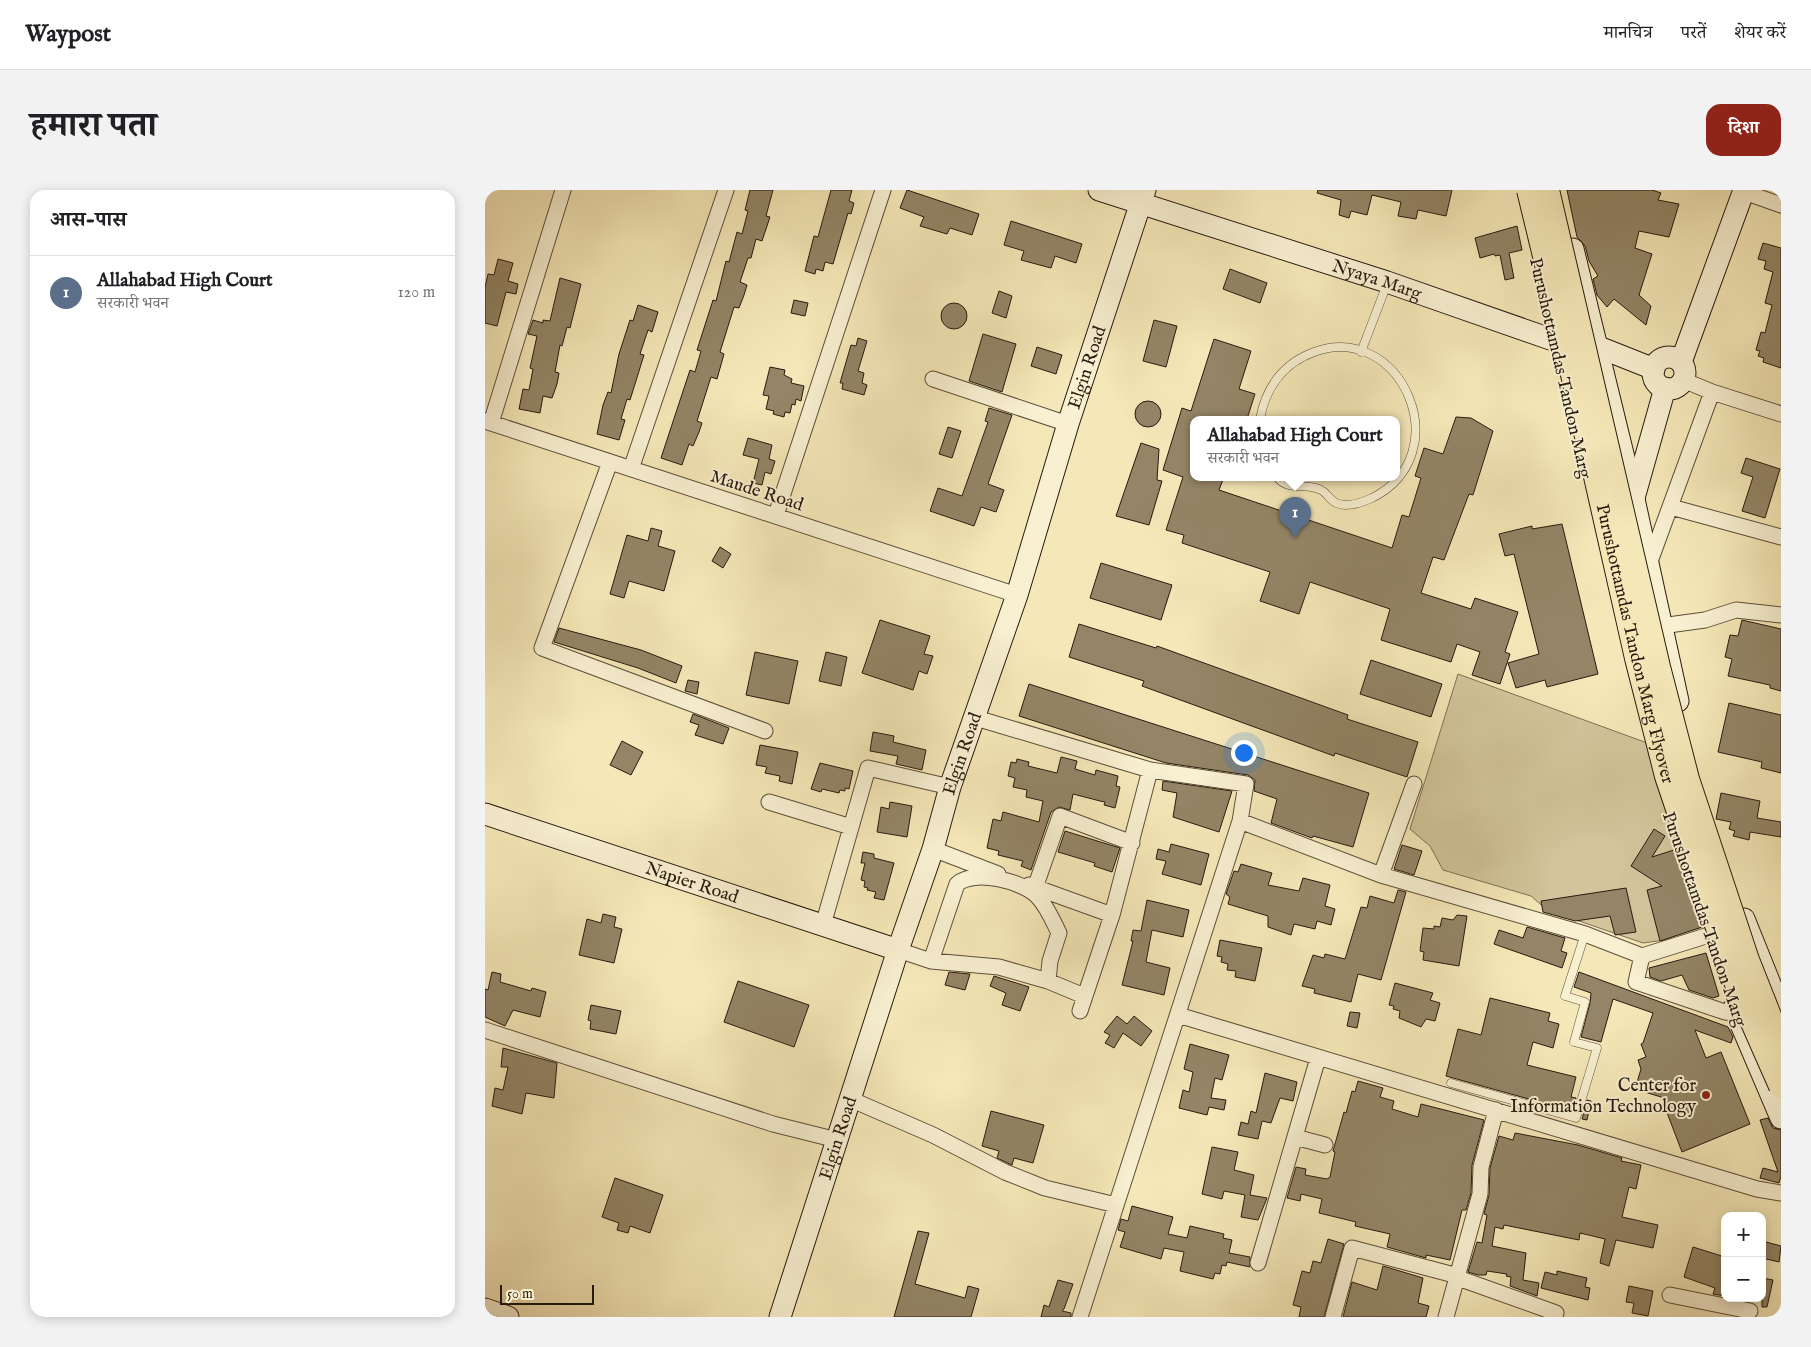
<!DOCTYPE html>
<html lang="hi">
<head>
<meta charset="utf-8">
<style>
	:root { --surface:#fff; --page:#f2f2f2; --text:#202124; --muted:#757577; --line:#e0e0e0; --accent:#8f2418 }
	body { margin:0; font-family:"IM FELL English","Noto Serif Devanagari",serif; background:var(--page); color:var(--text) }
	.controls { position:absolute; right:15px; bottom:15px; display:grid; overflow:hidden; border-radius:10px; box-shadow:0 2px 12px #0003 }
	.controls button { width:45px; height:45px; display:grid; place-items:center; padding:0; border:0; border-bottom:1px solid var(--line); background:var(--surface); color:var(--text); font:25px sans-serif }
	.scale { position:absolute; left:15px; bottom:12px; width:94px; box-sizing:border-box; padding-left:5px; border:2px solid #291a0e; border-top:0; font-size:14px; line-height:18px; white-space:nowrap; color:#291a0e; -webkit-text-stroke:4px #f8f0d1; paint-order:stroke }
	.you { position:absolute; left:758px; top:562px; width:18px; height:18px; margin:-12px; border:4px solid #fff; border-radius:50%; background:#1a73e8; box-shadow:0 0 0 8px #1a73e833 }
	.badge { display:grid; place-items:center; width:32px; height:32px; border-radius:50%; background:var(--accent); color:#fff; font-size:16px; font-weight:700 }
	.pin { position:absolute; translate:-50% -41px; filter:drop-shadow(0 1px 2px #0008) }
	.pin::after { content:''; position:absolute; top:26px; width:18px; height:15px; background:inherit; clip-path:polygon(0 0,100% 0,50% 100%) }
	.popup { position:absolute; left:705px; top:226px; width:210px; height:65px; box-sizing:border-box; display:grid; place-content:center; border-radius:10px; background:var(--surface); filter:drop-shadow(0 1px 4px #0005); font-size:16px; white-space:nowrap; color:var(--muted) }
	.popup b { font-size:19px; color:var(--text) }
	.popup::after { content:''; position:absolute; left:50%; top:100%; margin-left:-10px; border:10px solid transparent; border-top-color:var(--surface) }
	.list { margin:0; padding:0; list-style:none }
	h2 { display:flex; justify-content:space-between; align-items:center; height:65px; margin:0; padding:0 20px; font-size:21px }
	h2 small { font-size:16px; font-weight:400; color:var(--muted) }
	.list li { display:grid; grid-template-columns:32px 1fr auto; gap:15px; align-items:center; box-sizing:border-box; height:75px; padding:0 20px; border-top:1px solid var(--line) }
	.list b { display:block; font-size:19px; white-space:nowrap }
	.list p { margin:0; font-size:16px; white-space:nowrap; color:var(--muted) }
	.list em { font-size:16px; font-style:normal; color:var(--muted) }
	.map { position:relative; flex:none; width:1296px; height:1127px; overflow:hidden; border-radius:15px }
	header { display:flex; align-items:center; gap:30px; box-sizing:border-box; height:70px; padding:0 25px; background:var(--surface); border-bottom:1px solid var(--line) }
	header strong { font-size:24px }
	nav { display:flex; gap:28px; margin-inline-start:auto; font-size:18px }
	.intro { display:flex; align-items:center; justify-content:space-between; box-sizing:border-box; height:120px; padding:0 30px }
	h1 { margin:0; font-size:35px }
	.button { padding:12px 22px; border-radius:15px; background:var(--accent); color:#fff; font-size:18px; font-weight:700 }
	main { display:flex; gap:30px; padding:0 30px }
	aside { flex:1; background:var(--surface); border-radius:15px; box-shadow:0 2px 12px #0003 }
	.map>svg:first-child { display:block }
</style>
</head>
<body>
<header>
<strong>Waypost</strong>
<nav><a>मानचित्र</a><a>परतें</a><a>शेयर करें</a></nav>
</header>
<div class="intro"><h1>हमारा पता</h1><a class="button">दिशा</a></div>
<main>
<aside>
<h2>आस-पास<small></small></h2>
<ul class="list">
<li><span class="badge" style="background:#5c6f8a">1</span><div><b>Allahabad High Court</b><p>सरकारी भवन</p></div><em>120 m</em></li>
</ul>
</aside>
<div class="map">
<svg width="1296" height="1127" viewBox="0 0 1296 1127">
	<rect width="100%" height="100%" fill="#f5e8b8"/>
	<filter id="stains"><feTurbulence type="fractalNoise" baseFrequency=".004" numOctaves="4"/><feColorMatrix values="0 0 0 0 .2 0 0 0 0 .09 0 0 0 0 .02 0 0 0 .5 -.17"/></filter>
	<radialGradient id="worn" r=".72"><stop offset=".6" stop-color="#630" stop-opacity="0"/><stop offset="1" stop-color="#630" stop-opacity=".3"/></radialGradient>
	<path fill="#d2c59b" stroke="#7e7054" d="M973 484 1165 554 1229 739 1194 748 1158 753 1062 720 1046 706 958 680 945 656 925 639Z"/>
	<path fill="#938566" stroke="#291a0e" d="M265 0H288L281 26 285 27 277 51 271 49 266 68H263L255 92 262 95 259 105 254 118 249 117 235 162 239 164 232 189 226 187 212 231 217 233 214 242 208 256 204 254 197 275 176 268 205 180 210 182 216 161 212 160 228 110 231 111 241 71 244 72 252 42 257 44 263 21 260 20Z
		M346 0H367L364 11 369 13 366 24 363 23 348 74 340 72 338 81 331 79 330 84 320 81 329 46 333 47Z
		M422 0 494 24 487 45 465 38 462 44 435 36 439 27 415 18Z
		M833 0H967L961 26 933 20 931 29 913 26 916 12 887 5 882 25 866 21 864 28 854 25 856 10 832 3Z
		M1082 0H1167L1176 3 1173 10 1194 14 1184 47 1154 41 1150 58 1167 64 1154 105 1166 116 1161 135 1129 109 1122 117 1112 105 1108 89 1113 86 1104 71 1100 56 1092 47Z
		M526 31 597 54 591 73 570 66 566 78 536 70 539 61 519 55Z
		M1032 36 1037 60 1024 63 1029 88 1020 90 1015 65 1010 66 1009 64 995 68 990 48Z
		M1278 53 1296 58V178L1278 172 1279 168 1273 166 1275 161 1271 160 1276 142 1280 143 1287 115 1280 113 1288 82 1279 79 1281 71 1273 69Z
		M13 69 28 73 23 91 33 94 31 104 21 102 12 136 0 133V97L3 84 9 85Z
		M745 79 782 93 775 113 738 99Z
		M75 88 96 94 85 138 82 137 77 156 75 155 70 182 74 183 72 194 67 208 58 206 55 223 34 219 38 199 44 200 48 179 45 178 52 146 43 144 48 130 58 133V130L65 131Z
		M514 101 527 106 521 128 507 123Z
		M309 110 323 113 320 126 306 123Z
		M456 126a13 13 0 1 1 26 0a13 13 0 1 1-26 0Z
		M153 115 173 122 167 142 163 140 155 164 159 165 145 210 142 209 136 229 140 230 134 250 112 244 118 215 123 202 126 203 134 164 145 130 148 131Z
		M669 130 692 136 681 177 658 171Z
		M498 144 531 154 517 202 484 191Z
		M373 148 382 151 373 181 379 183 377 193 382 195 379 205 357 199 358 193H355L366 155 371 156Z
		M729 149 766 161 754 199 770 204 762 229H709V287H739L734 300 907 358 917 325 924 327 936 288 930 286 939 258 958 264 971 227 986 228 1008 241 988 305 984 304 959 370 948 367 936 403 986 419 990 408 1033 422 1020 462 1025 464 1015 494 987 485 995 462 972 454 966 472 896 450 905 419 825 392 814 424 775 411 785 382 697 353 699 345 681 340 698 287 678 280 697 218 706 221Z
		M552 157 577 165 571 184 546 176Z
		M285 177 300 180 299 185 307 189 306 193 319 196 316 211 311 209 310 215 307 214 305 223 300 222 299 227 288 224 289 221 281 219 284 206 278 205Z
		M650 224a13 13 0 1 1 26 0a13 13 0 1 1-26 0Z
		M504 218 527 225 503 294 519 300 511 322 496 317 489 336 445 321 453 298 477 306 503 232 500 231Z
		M463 237 476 241 467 268 454 264Z
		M263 248 287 255 284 269 290 271 286 284 280 282 277 295 268 293 274 269 258 265Z
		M656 253 674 259 672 290 677 291 664 335 631 326Z
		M1261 268 1295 279 1280 328 1257 321 1268 287 1256 283Z
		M1077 334 1113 484 1062 497 1060 490 1031 498 1023 473 1054 464 1029 364 1020 366 1014 344 1047 336V339Z
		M166 338 177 341 173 356 190 361 179 401 144 391 139 408 125 404 142 345 163 351Z
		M235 357 246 364 238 378 227 371Z
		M616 373 687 395 676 430 605 408Z
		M395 430 445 446 439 464 448 466 442 484 434 481 428 500 377 483Z
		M1257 430 1296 439V501L1285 498V495L1243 486 1247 469 1240 467 1245 445 1253 446Z
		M594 434 671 458 672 456 863 525 862 529 933 552 922 587 850 563 849 566 657 496 659 491 584 467Z
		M74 438 156 460 197 476 191 493 153 478 69 452Z
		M270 462 313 471 304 514 261 505Z
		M341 462 362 467 356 496 334 491Z
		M886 470 957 494 946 527 875 504Z
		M203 490 214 492 212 504 200 501Z
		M544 494 884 603 868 657 828 646 827 648 786 633 792 609 769 601 770 590 763 585 681 573 534 526Z
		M1244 513 1296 525V583L1276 578 1277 572 1233 562Z
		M208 524 244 538 238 554 210 545 214 535 205 532Z
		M388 542 409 546 408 552 441 560 437 580 411 574 413 566 385 561Z
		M137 551 158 562 146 585 125 575Z
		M275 555 313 562 307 594 294 591 295 586 280 583 282 577 271 575Z
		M576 567 592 571 590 579 610 585 611 580 633 586 631 596 635 597 630 618 619 615 620 612 615 611 588 604 585 620 574 617 566 622 546 680 536 676 538 671 513 665 514 661 502 658 508 629 516 631 518 622 554 632 558 611 541 607 542 600 528 597 530 588 523 586 526 572 531 573 532 569 544 572 543 576 572 583Z
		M335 573 368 581 364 599 360 598V601L355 600 354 603 337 599 336 602 326 599Z
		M678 591 747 601 734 642 688 627 692 603 677 600Z
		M1236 603 1275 611 1272 628 1296 632V647L1265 642 1264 650 1248 646 1250 641 1244 639 1246 632 1231 629Z
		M405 612 427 616 422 647 392 642 396 617 404 619Z
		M1169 639 1180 646 1167 667 1192 659 1217 737 1175 751 1162 700 1177 696 1146 676Z
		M580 641 635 658 627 682 609 676 610 673 573 662Z
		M686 654 724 664 716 695 677 684 681 671 671 669 673 659 684 662Z
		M917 655 937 661 929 685 909 679Z
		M378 662 389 664V668L409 673 399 710 389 708 391 702 382 700 383 698 379 697 380 691 376 690 380 673H376Z
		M756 674 787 683 783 695 814 701 818 688 845 695 840 716 850 719 846 735 832 731 830 739 809 734 806 745 783 737V726L743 714 745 707 741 704 749 681 753 682Z
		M1141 698 1151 742 1130 745 1125 726 1090 731 1058 722 1056 711Z
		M913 700 921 702 896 790 873 784 866 812 829 803 830 799 817 796 828 765 839 768 840 764 860 769 876 717 882 718 885 706 909 713Z
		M662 710 704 720 698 747 667 740 661 772 685 778 679 805 637 795 648 751H646L648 740 656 741Z
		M118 724 131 727 129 737 137 739 129 773 94 765 102 729 116 733Z
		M972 725 982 726 974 776 938 770 939 762 935 761 938 738 949 739V736L955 737 957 728 968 730Z
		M1042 737 1080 748 1076 761 1082 763 1077 778 1009 754 1014 740 1038 748Z
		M735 750 777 758 770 791 750 787 751 781 742 780 743 774 736 772 737 767 732 766Z
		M1221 763 1234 806 1228 808 1204 800 1197 785 1176 791 1165 787 1164 778Z
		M7 782 16 784 15 792 46 801 47 798 61 802 55 827 28 820 20 836 0 827V799L3 800Z
		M464 782 485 784 480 800 460 795Z
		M1094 782 1243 837 1248 847 1246 853 1210 840 1221 868 1236 862 1265 934 1197 962 1176 907 1150 899 1156 879 1153 870 1161 867 1156 854 1158 853 1168 823 1128 809 1116 852 1096 847 1105 813 1106 803 1089 797Z
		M509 786 544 797 535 821 517 815 521 803 505 796Z
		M253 791 324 815 309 857 239 832Z
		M910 793 948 803 945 810 955 813 950 831 941 829 936 837 914 828 915 821 908 819 909 816 904 815Z
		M1005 808 1065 823 1063 831 1074 834 1068 858 1048 852 1042 875 1091 887 1086 907 1091 908 1087 921 961 886 973 839 996 845Z
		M106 815 136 821 131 844 105 839 106 831 103 830Z
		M865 822 875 823 872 838 862 836Z
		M632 826 642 834 649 826 667 841 656 856 638 843 629 858 620 853 625 845 619 842Z
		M705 854 744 865 737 890 730 888 726 908 741 910 739 920 724 917 722 925 694 918 698 900 704 902 708 882 699 879Z
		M18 858 72 873 69 908 41 903 37 924 7 916 10 898 18 900 23 877H16Z
		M780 883 812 892 808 911 795 908 786 933 777 931 773 949 753 945 756 932 763 934 766 921 771 923Z
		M873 891 898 898 895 907 909 911 907 919 933 927 936 914 999 930 987 975 986 1003 981 1020H977L965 1070 941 1065V1068L902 1057 905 1044 870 1036 871 1032 834 1023 837 1009 816 1004 815 1011 802 1008 811 977 821 979 820 985 842 989 845 987 850 962 848 961 859 922 861 923 867 901 870 902Z
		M1102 910 1106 911 1102 930 1097 929Z
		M506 921 559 935 548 973 529 968 527 975 512 968 514 961 497 956Z
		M1283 928 1288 938 1296 940V986L1294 993 1275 988 1278 978 1293 982 1275 930Z
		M1030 943 1093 955 1137 968 1136 971 1156 975 1151 999 1144 997 1137 1027 1173 1035 1168 1058 1131 1050 1124 1076 1115 1073 1120 1049 1095 1043 1094 1050 1019 1035 1018 1039 1010 1037 1007 1056 1041 1063 1038 1090 1054 1093 1052 1106 1025 1096 1026 1087 1021 1086 1022 1084 1002 1081 1001 1085H993L983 1082 992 1052 997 1053 1002 1025 999 1024 1004 1005 1005 978 1014 946 1028 950Z
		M727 957 753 962 749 980 769 985 765 1005 782 1008 773 1030 756 1027 760 1005 739 1001 737 1009 717 1004Z
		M130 988 178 1005 165 1043 145 1036 143 1043 132 1040 134 1033 117 1027Z
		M647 1016 688 1027 683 1044 702 1048 705 1036 739 1044 738 1048 747 1050 744 1063 765 1067V1077L742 1072 741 1076 737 1075 735 1084 730 1083 728 1089 695 1081 699 1062 679 1058 676 1069 635 1057 640 1042 633 1040 636 1029 643 1031Z
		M433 1041 444 1043 430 1094 480 1108 483 1096 494 1099 486 1127H409Z
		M843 1049 859 1054 839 1127H814L816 1117 808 1115 817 1081 825 1083 828 1071 836 1073Z
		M1277 1051 1296 1056 1294 1072 1277 1068Z
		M1208 1057 1240 1067V1106L1228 1104 1230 1098 1199 1087Z
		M898 1076 938 1088 933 1113 944 1116 941 1127H858L867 1092 892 1100Z
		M1072 1081 1102 1088 1100 1097 1105 1098 1103 1110 1056 1098 1060 1082 1072 1085Z
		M1277 1088 1288 1090 1282 1117H1277Z
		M573 1090 588 1094 579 1119 577 1121 586 1123V1127H556L559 1115 564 1117Z
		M1144 1096 1168 1101 1163 1126 1147 1123 1149 1113 1141 1112Z"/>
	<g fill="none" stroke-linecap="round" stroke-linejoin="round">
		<defs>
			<path id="lane" d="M876 162 902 94
				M775 229C781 197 797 174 829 162 916 130 975 264 887 308 876 313 862 318 851 313 845 310 842 303 836 300 822 292 803 302 792 287
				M966 893 1091 928 1112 858 1089 852 1100 812 1080 806 1100 744"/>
			<path id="street" d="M1259 2 1296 15
				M448 189 583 234
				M1198 190 1227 202 1296 224
				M0 231 532 405
				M6 233 78 0
				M125 272 57 458 280 541
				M146 279 241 0
				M1186 317 1296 347
				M291 325 398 0
				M1163 377 1227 202
				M1176 436 1220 430 1251 420 1296 425
				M491 528 665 580 761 594 755 631 595 1127
				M284 612 366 637
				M755 631 896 685 1100 744 1157 766 1243 739
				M448 659 513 684
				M896 685 929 594
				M544 695 627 725
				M550 698 575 626 647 653
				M338 735 383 578 465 597
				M413 760 446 771 472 694C489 679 537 691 552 706 562 716 568 731 574 743L565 771 563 791 599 806
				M1157 766 1151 792 1240 822 1259 824
				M446 771 514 777 563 791
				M595 821 627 725 665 580
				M693 825 1272 999 1296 1003
				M0 840 288 934 352 950
				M365 909 448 945 520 982 560 998 631 1015
				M810 947 840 955
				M773 1073 833 868
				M973 1088 1071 1123
				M1185 1105 1265 1121
				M848 1127 867 1058 973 1086
				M961 1127 995 1004 996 977 1011 920"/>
			<g id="secondary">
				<path id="s1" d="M614 0 902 92 1071 151 1111 156 1169 179"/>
				<path d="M1088 59 1149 309 1193 511"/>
				<circle cx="1184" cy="183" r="16"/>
				<path d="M1196 172 1259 0"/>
				<path d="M1149 308 1180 198"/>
				<path id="s2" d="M0 624 413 760"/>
				<path d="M1259 729 1296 821"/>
				<path d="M1249 818 1296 928"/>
				<path d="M0 1119 23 1127"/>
				<path id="s3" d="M295 1127 413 760 448 659 465 597 532 405 583 234 660 0"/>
			</g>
		</defs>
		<use href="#lane" stroke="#5c4e38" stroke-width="9"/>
		<use href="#street" stroke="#5c4e38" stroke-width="17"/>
		<use href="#secondary" stroke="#291a0e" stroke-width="23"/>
		<use href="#lane" stroke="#f8f0d1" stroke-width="8"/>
		<use href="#street" stroke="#f8f0d1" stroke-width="15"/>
		<use href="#secondary" stroke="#f8f0d1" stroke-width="21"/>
		<defs>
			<g id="primary-bridge">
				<path id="s4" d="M1044 0 1077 136 1152 468 1182 586 1255 803 1296 896"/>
				<path d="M1062 0 1173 477 1202 589 1262 770 1296 856"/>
			</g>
		</defs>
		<use href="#primary-bridge" stroke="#291a0e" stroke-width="26" stroke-linecap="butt"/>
		<use href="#primary-bridge" stroke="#f5e8b8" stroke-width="24"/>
	</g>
	<circle fill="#8f2418" stroke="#f8f0d1" stroke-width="2" cx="1221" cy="905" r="5"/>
	<g text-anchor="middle" stroke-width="4" stroke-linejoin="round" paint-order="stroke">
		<g font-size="18" fill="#291a0e" stroke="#f8f0d1">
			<text dy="6" stroke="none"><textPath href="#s1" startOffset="292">Nyaya Marg</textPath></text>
			<text dy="6" stroke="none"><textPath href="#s3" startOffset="998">Elgin Road</textPath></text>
			<text transform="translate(1076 178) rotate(77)" y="6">Purushottamdas Tandon Marg</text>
			<text transform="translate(272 300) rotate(18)" y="6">Maude Road</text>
			<text dy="6" stroke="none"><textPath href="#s4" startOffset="466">Purushottamdas Tandon Marg Flyover</textPath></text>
			<text dy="6" stroke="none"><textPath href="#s3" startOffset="592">Elgin Road</textPath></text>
			<text dy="6" stroke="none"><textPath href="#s2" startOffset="218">Napier Road</textPath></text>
			<text transform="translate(1220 729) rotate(71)" y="6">Purushottamdas Tandon Marg</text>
			<text dy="6" stroke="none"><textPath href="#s3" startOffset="188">Elgin Road</textPath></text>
		</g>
		<g font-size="18" fill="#291a0e" stroke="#f8f0d1" text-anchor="end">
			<text x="1211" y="901">Center for<tspan x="1211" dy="21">Information Technology</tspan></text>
		</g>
	</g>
	<rect width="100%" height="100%" filter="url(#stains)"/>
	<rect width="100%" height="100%" fill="url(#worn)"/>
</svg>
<div class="controls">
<button>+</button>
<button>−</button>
</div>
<div class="scale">50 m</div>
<div class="you"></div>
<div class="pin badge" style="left:810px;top:348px;background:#5c6f8a">1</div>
<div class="popup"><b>Allahabad High Court</b>सरकारी भवन</div>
</div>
</main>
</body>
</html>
